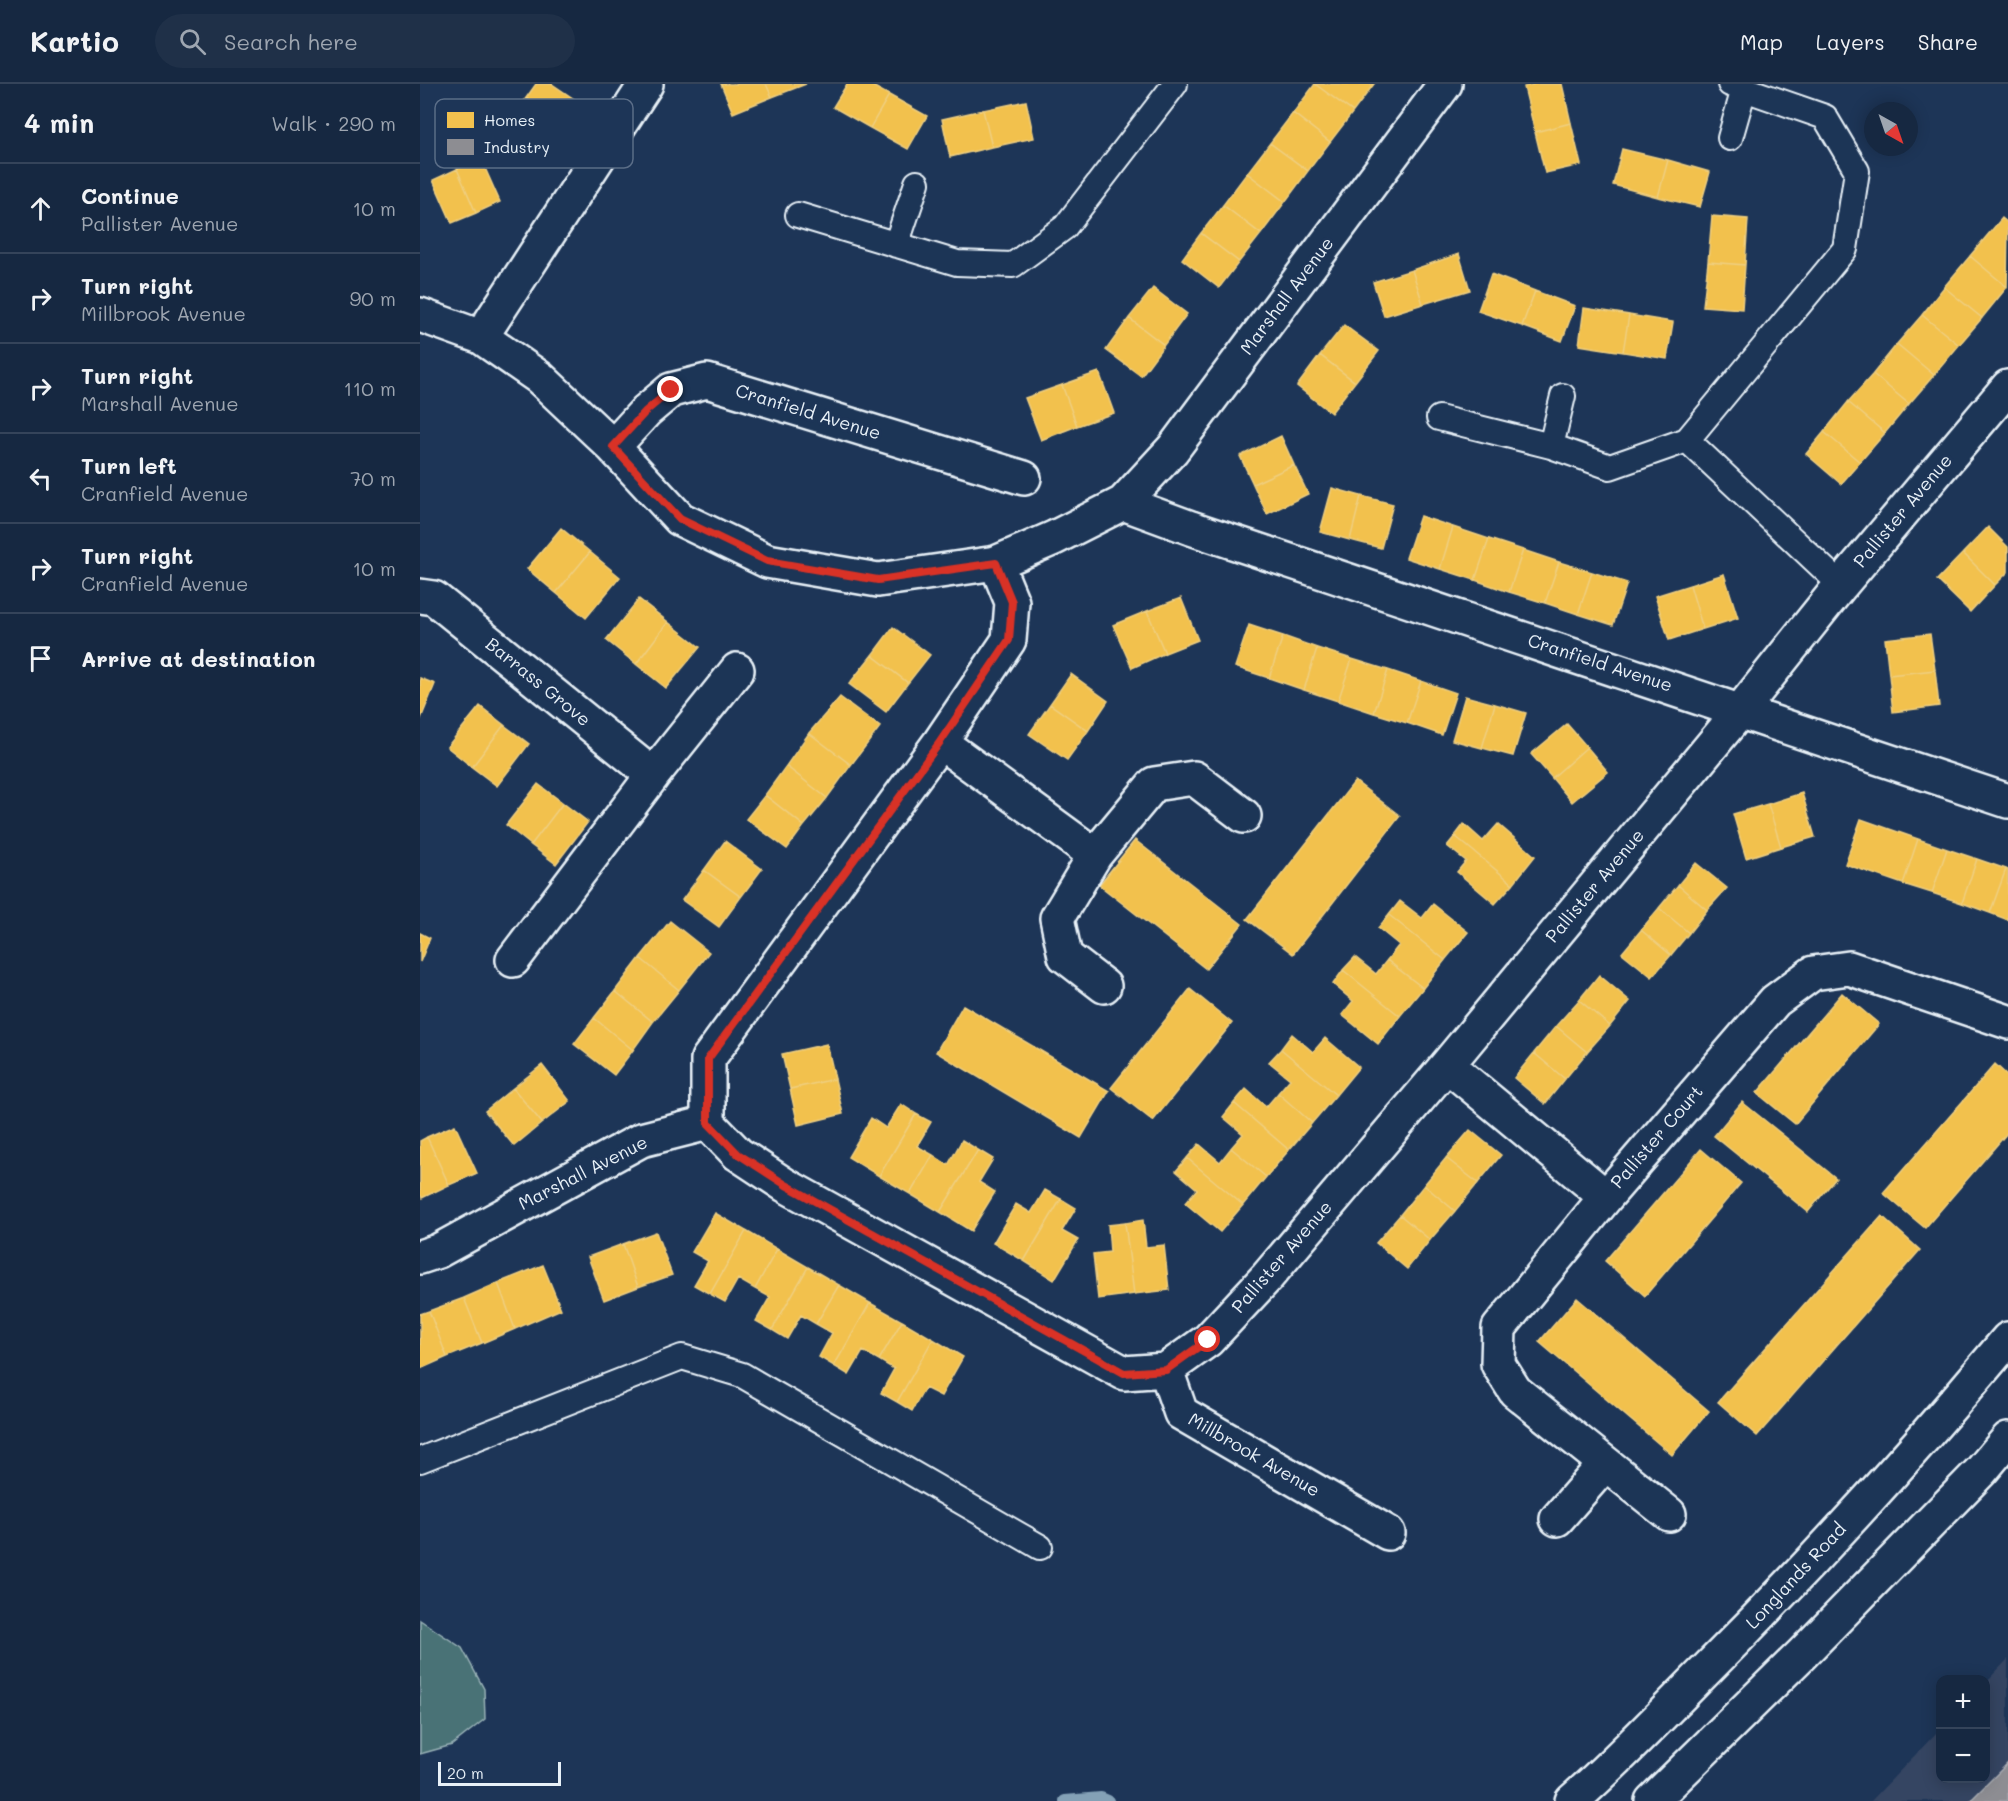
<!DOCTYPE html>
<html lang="en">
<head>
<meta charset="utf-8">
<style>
	:root { --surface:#162841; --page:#1f3048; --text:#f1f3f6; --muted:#9ea6b1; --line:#35445a }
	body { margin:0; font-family:Mali,sans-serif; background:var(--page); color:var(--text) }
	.controls { position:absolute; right:18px; bottom:18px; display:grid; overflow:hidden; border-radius:12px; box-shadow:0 3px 15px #0003 }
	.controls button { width:54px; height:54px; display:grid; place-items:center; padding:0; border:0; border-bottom:2px solid var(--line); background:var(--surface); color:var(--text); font:30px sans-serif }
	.compass { position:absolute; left:1444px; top:18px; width:54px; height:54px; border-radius:50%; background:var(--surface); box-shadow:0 3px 15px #0003; rotate:140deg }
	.scale { position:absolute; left:18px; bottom:15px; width:123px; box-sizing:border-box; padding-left:6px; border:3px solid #e8f1f8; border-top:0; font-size:16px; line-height:21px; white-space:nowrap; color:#e8f1f8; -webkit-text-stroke:4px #1d3557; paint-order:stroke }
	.stop { position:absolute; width:18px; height:18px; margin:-14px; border:4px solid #d93025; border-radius:50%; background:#fff }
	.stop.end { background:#d93025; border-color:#fff; box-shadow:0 2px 6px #0008 }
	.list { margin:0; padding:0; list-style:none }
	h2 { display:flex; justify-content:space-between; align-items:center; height:78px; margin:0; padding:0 24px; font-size:26px }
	h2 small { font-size:20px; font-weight:400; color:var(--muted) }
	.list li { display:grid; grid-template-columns:39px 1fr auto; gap:18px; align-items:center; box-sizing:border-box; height:90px; padding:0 24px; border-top:2px solid var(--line) }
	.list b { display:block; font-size:22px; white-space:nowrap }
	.list p { margin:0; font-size:20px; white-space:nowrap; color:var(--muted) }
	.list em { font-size:20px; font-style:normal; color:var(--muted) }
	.icon { flex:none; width:33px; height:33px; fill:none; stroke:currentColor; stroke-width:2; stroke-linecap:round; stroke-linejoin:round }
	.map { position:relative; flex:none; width:1588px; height:1717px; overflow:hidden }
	header { display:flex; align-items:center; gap:36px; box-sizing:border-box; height:84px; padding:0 30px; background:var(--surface); border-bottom:2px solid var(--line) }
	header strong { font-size:28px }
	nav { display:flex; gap:33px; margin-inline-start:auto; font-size:21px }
	.search { width:420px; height:54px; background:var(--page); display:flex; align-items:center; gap:15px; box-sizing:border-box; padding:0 21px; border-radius:33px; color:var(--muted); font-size:22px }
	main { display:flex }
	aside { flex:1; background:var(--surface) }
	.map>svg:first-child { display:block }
</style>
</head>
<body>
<header>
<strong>Kartio</strong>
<div class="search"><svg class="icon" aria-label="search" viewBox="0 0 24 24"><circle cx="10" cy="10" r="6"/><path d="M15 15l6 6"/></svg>Search here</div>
<nav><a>Map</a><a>Layers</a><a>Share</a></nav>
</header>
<main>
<aside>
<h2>4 min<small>Walk · 290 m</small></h2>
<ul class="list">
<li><svg class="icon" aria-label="ahead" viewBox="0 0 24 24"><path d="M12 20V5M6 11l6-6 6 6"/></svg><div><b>Continue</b><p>Pallister Avenue</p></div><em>10 m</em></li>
<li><svg class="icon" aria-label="right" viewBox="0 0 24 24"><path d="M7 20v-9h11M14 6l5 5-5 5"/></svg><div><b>Turn right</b><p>Millbrook Avenue</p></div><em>90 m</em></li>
<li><svg class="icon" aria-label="right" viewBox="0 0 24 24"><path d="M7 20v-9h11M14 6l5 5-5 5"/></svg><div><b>Turn right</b><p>Marshall Avenue</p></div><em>110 m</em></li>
<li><svg class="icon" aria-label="left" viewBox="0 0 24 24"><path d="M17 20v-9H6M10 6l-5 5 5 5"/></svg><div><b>Turn left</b><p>Cranfield Avenue</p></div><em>70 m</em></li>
<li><svg class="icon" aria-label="right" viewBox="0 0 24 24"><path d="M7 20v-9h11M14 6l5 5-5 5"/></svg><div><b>Turn right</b><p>Cranfield Avenue</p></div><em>10 m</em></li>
<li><svg class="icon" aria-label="arrive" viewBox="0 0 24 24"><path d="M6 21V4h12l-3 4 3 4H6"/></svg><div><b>Arrive at destination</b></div></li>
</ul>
</aside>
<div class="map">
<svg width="1588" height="1717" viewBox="0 0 1588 1717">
	<rect width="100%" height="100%" fill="#1d3557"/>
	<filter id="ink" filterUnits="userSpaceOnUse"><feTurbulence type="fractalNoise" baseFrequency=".0167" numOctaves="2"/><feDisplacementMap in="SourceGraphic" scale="12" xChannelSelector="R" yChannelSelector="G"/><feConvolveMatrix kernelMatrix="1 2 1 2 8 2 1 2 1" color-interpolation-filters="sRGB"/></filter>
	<g filter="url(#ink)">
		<path fill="#344562" d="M1588 1575V1717H1451L1520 1645V1694H1566V1598Z"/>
		<path fill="#4a7276" stroke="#99b2b7" stroke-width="1.5" d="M0 1536 42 1564 64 1605 65 1635 32 1661 0 1670Z"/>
		<path fill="#f2c14e" stroke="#efcf81" stroke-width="1.5" d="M116 0H132L160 19 146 40 106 14Z
			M301 0H346L352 13 313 29Z
			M346 0H386L352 13Z
			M427 0H449L469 11 450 44 413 23Z
			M895 0H954L933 28Z
			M895 0 933 28 910 58 873 29Z
			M1115 0H1142L1151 39 1115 48 1104 3Z
			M469 11 507 32 488 65 450 44Z
			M106 14 146 40 131 62 92 35Z
			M606 17 614 54 572 63 563 26Z
			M563 26 572 63 530 73 522 35Z
			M873 29 910 58 888 87 850 59Z
			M1151 39 1161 81 1125 89 1115 48Z
			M850 59 888 87 865 118 827 89Z
			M1202 65 1248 76 1238 113 1193 101Z
			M61 75 80 118 56 129 37 85Z
			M1248 76 1290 88 1280 123 1238 113Z
			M37 85 56 129 32 139 13 96Z
			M827 89 865 118 841 150 803 121Z
			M803 121 841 150 819 178 781 149Z
			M1292 132 1328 135 1325 181 1288 178Z
			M1582 134 1588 139 1587 203 1550 172Z
			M781 149 819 178 799 204 762 175Z
			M1039 170 1050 206 1003 220 992 186Z
			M1550 172 1587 203 1562 234 1524 203Z
			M1288 178 1325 181 1322 225 1283 222Z
			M992 186 1003 220 964 232 953 198Z
			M1071 190 1115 207 1102 242 1058 227Z
			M1524 203 1562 234 1539 261 1502 231Z
			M733 204 767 230 744 261 709 234Z
			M1115 207 1155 222 1142 257 1102 242Z
			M1164 224 1209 231 1203 268 1159 261Z
			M1209 231 1253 238 1247 275 1203 268Z
			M1502 231 1539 261 1514 291 1477 260Z
			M709 234 744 261 721 292 686 266Z
			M924 241 959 267 935 298 900 271Z
			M1477 260 1514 291 1489 320 1453 290Z
			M900 271 935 298 911 329 877 302Z
			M679 288 694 329 657 342 642 301Z
			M1453 290 1489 320 1465 349 1428 318Z
			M642 301 657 342 621 356 605 314Z
			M1428 318 1465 349 1440 378 1404 348Z
			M1404 348 1440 378 1421 400 1386 370Z
			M861 352 874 381 833 400 820 372Z
			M874 381 888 410 847 430 833 400Z
			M912 404 941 412 930 456 900 448Z
			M941 412 973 420 961 464 930 456Z
			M1000 432 1033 443 1020 485 986 474Z
			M1033 443 1069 455 1055 496 1020 485Z
			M1568 443 1588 463V488L1575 501 1543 469Z
			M141 444 170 468 136 509 107 485Z
			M1069 455 1103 466 1089 508 1055 496Z
			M1103 466 1139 478 1125 519 1089 508Z
			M170 468 200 493 166 534 136 509Z
			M1543 469 1575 501 1550 528 1517 496Z
			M1139 478 1172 488 1158 530 1125 519Z
			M1172 488 1207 499 1193 541 1158 530Z
			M1304 490 1318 534 1283 545 1270 501Z
			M1270 501 1283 545 1249 556 1235 512Z
			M761 514 778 556 745 569 727 527Z
			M219 515 248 538 216 580 186 556Z
			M727 527 745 569 712 584 693 541Z
			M248 538 280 563 246 604 216 580Z
			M829 541 863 552 849 594 815 583Z
			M473 543 510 571 488 599 452 571Z
			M1510 550 1515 586 1469 591 1465 555Z
			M863 552 897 564 884 606 849 594Z
			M897 564 932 575 918 617 884 606Z
			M452 571 488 599 466 628 429 600Z
			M932 575 968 586 954 629 918 617Z
			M968 586 1001 597 987 639 954 629Z
			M1515 586 1519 622 1473 628 1469 591Z
			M651 590 688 617 668 647 630 620Z
			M0 594 15 600 0 637Z
			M1001 597 1036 609 1022 651 987 639Z
			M1045 612 1075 620 1062 664 1032 656Z
			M420 613 460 643 431 681 389 649Z
			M630 620 668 647 647 676 609 650Z
			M1075 620 1106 629 1093 672 1062 664Z
			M60 622 84 641 52 683 27 663Z
			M1147 640 1167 663 1132 694 1111 670Z
			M84 641 109 660 77 702 52 683Z
			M389 649 431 681 407 714 366 682Z
			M1167 663 1188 688 1152 718 1132 694Z
			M366 682 407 714 384 742 345 711Z
			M935 697 980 732 873 870 827 835Z
			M118 700 143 719 111 761 86 741Z
			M1382 709 1395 753 1361 763 1348 720Z
			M345 711 384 742 367 765 326 735Z
			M143 719 168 738 136 780 111 761Z
			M1348 720 1361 763 1326 774 1313 730Z
			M1441 735 1498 755 1483 800 1425 780Z
			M1044 740 1063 757 1078 740 1115 772 1093 800 1035 752Z
			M1035 752 1093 800 1075 820 1037 788 1046 777 1027 762Z
			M1498 755 1527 765 1512 809 1483 800Z
			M715 756 822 840 786 885 679 801Z
			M305 757 342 785 321 813 284 786Z
			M1527 765 1557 775 1542 819 1512 809Z
			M1557 775 1586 785 1570 829 1542 819Z
			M1276 779 1307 804 1287 826 1258 801Z
			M1586 785 1588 786V836L1570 829Z
			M284 786 321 813 299 843 262 816Z
			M1258 801 1287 826 1269 849 1239 824Z
			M980 817 1002 834 1013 820 1048 848 1025 876 969 831Z
			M1239 824 1269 849 1251 871 1221 846Z
			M969 831 1025 876 1003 904 967 876 979 861 958 844Z
			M250 837 289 868 259 906 220 874Z
			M1221 846 1251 871 1232 893 1202 869Z
			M0 849 10 854 0 878Z
			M935 873 956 890 967 876 1003 904 980 932 923 886Z
			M220 874 259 906 233 938 195 907Z
			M923 886 980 932 958 960 922 931 933 917 913 900Z
			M1179 891 1210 917 1190 942 1159 916Z
			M770 905 812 939 733 1037 691 1004Z
			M195 907 233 938 213 966 174 934Z
			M1422 909 1459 940 1375 1040 1337 1009Z
			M1159 916 1190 942 1167 968 1136 942Z
			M543 921 689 1007 661 1054 516 968Z
			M174 934 213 966 194 991 154 960Z
			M1136 942 1167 968 1145 995 1114 969Z
			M872 950 893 968 905 954 939 983 916 1011 861 965Z
			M407 960 415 995 370 1005 362 970Z
			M861 965 916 1011 892 1039 858 1009 870 995 849 978Z
			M1114 969 1145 995 1125 1020 1094 994Z
			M1575 980 1588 992V1048L1505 1144 1463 1109Z
			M122 981 150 1017 122 1039 93 1004Z
			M415 995 423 1030 378 1041 370 1005Z
			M93 1004 122 1039 94 1062 65 1027Z
			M826 1005 846 1023 858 1009 892 1039 869 1066 814 1019Z
			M1322 1018 1416 1094 1388 1128 1294 1052Z
			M814 1019 869 1066 846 1093 811 1064 823 1050 803 1033Z
			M481 1020 496 1030 459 1092 428 1073 451 1034 466 1044Z
			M496 1030 511 1038 497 1062 513 1071 490 1110 459 1092Z
			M35 1041 57 1089 29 1101 7 1053Z
			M1050 1046 1081 1071 1058 1099 1026 1074Z
			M7 1053 29 1101 2 1114 0 1110V1057Z
			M542 1056 558 1066 520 1128 490 1110 513 1071 528 1081Z
			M779 1060 800 1078 811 1064 846 1093 823 1121 767 1074Z
			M1281 1065 1321 1099 1225 1212 1185 1177Z
			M558 1066 573 1075 559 1098 575 1108 551 1147 520 1128Z
			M767 1074 823 1121 800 1148 765 1119 777 1105 756 1087Z
			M1026 1074 1058 1099 1035 1127 1004 1101Z
			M1004 1101 1035 1127 1010 1156 980 1131Z
			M625 1106 641 1115 604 1177 573 1159 596 1120 611 1129Z
			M641 1115 656 1124 642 1147 658 1156 634 1196 604 1177Z
			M295 1129 326 1147 290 1210 274 1201 288 1177 272 1168Z
			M980 1131 1010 1156 987 1185 956 1159Z
			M1462 1132 1500 1166 1337 1352 1298 1318Z
			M723 1136 726 1163 744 1161 749 1206 714 1210 705 1139Z
			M705 1139 714 1210 678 1215 673 1170 690 1168 688 1141Z
			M326 1147 357 1165 335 1205 318 1195 305 1218 290 1210Z
			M236 1148 252 1191 218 1203 203 1160Z
			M203 1160 218 1203 184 1216 168 1173Z
			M357 1165 388 1183 352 1246 336 1237 350 1213 335 1205Z
			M123 1181 141 1225 95 1245 78 1199Z
			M388 1183 419 1201 396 1240 381 1231 367 1255 352 1246Z
			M78 1199 95 1245 62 1259 44 1214Z
			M419 1201 450 1219 414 1282 399 1273 412 1249 396 1240Z
			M44 1214 62 1259 27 1273 9 1227Z
			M1157 1214 1289 1327 1252 1371 1119 1258Z
			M450 1219 482 1237 459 1276 443 1267 429 1291 414 1282Z
			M9 1227 27 1273 0 1285V1230Z
			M482 1237 513 1255 477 1318 461 1309 474 1285 459 1276Z
			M513 1255 543 1273 521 1312 505 1304 492 1327 477 1318Z"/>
		<path fill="#8d8d92" stroke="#a8abb1" stroke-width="1.5" d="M1588 1679V1717H1550Z"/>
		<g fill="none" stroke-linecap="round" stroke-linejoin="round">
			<path stroke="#84a1b6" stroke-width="12" d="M645 1717 681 1714 688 1717"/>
			<defs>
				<path id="lane" d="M1310 54 1324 5
					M378 131 537 179 593 181 645 143 755 0
					M476 161 497 99
					M1019 334 1131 362 1190 383 1267 356 1425 165 1437 87 1405 33 1310 0
					M1267 356 1421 501
					M1131 362 1143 312
					M0 1376 262 1273 322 1291 620 1463"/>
				<path id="street" d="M0 231 61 253 120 294 193 363 260 435 347 477 458 496 576 479 634 454 703 419 753 365 1025 0
					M61 253 226 0
					M193 363 226 327 251 306 287 297 604 394
					M703 419 771 444 1588 717
					M0 512 14 514 233 691
					M520 658 675 771
					M93 876 233 691 317 586
					M684 902 645 872 637 834 675 771 734 700 774 694 824 732
					M1027 981 1186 1113
					M288 1039 318 1070 365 1101 704 1289 746 1286 761 1329 968 1449
					M0 1173 18 1167 221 1056 288 1039V975L520 658 589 556 592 518 576 479
					M746 1286 788 1256 847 1193 1027 981 1321 626 1421 501 1588 303
					M1249 1430 1095 1307 1078 1280 1079 1244 1186 1113 1355 917 1393 889 1429 884 1588 938
					M1137 1435 1185 1380"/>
				<path id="primary" d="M1152 1717C1200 1675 1243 1629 1288 1584 1393 1479 1493 1369 1588 1255
					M1232 1717 1382 1570 1561 1387 1588 1355"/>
			</defs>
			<use href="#lane" stroke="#e8f1f8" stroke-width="28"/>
			<use href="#street" stroke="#e8f1f8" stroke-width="38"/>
			<use href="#primary" stroke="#e8f1f8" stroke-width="38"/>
			<use href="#lane" stroke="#1d3557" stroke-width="24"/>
			<use href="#street" stroke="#1d3557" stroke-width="33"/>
			<use href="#primary" stroke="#1d3557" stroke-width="33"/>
		</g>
	</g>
	<g fill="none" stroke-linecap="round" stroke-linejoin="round" filter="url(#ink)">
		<path stroke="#d93025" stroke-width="8" d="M251 306 226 327 193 363 260 435 347 477 458 496 576 479 592 518 589 556 520 658 288 975V1039L318 1070 366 1101 704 1289 746 1286 788 1256"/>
	</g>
	<g text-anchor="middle" stroke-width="6" stroke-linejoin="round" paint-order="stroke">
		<g font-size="18" fill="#e8f1f8" stroke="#1d3557">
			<text transform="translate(867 212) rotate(-53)" y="6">Marshall Avenue</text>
			<text transform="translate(388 328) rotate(17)" y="6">Cranfield Avenue</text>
			<text transform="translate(1483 427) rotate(-50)" y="6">Pallister Avenue</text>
			<text transform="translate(1180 579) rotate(18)" y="6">Cranfield Avenue</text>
			<text transform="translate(118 598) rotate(39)" y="6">Barrass Grove</text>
			<text transform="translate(1175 802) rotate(-50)" y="6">Pallister Avenue</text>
			<text transform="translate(1237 1053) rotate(-49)" y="6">Pallister Court</text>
			<text transform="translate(163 1089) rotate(-27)" y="6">Marshall Avenue</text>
			<text transform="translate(862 1173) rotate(-49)" y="6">Pallister Avenue</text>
			<text transform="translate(834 1371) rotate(30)" y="6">Millbrook Avenue</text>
			<text transform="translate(1376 1492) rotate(-47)" y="6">Longlands Road</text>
		</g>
	</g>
	<rect x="15" y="15" width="198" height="69" rx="9" fill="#1d3557" stroke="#5a6d87" stroke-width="1.5"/>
	<rect x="27" y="28" width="27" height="16" fill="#f2c14e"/>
	<rect x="27" y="55" width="27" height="16" fill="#8d8d92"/>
	<g font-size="16" fill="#e8f1f8">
		<text x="64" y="42">Homes</text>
		<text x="64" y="69">Industry</text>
	</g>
</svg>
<div class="controls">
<button>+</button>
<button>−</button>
</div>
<svg class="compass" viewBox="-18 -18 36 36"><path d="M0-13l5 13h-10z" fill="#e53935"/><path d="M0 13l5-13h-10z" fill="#9ea6b1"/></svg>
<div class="scale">20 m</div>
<div class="stop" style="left:788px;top:1256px"></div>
<div class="stop end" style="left:251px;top:306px"></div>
</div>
</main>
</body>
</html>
